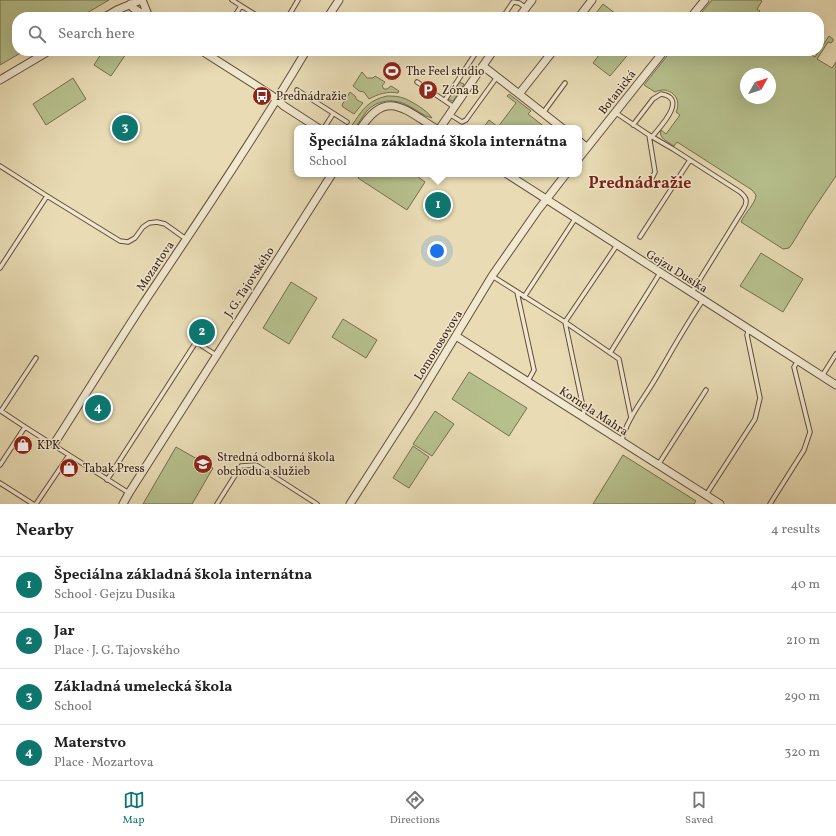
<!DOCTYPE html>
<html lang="en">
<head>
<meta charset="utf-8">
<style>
	:root { --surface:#fff; --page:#f6f6f6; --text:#222; --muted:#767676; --line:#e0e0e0; --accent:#0f766e }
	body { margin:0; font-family:Vollkorn,serif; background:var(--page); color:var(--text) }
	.compass { position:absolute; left:740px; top:68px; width:36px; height:36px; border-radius:50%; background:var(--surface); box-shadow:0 4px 16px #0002; rotate:51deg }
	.you { position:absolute; left:437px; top:251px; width:14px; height:14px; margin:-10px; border:3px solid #fff; border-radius:50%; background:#1a73e8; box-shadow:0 0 0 6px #1a73e833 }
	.badge { display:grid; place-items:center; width:26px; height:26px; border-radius:50%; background:var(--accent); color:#fff; font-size:13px; font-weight:700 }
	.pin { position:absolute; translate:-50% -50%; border:2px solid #fff; box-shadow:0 1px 4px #0006 }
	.popup { position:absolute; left:294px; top:125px; width:288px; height:52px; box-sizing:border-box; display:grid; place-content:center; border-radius:8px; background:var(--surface); filter:drop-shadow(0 1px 3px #0005); font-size:13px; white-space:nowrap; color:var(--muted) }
	.popup b { font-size:15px; color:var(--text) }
	.popup::after { content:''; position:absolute; left:50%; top:100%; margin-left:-8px; border:8px solid transparent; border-top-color:var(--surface) }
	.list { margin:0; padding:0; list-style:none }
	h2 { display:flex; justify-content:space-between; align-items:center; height:52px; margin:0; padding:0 16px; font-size:17px }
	h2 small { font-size:13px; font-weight:400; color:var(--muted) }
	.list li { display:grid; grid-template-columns:26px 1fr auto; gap:12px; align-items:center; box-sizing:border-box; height:56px; padding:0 16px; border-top:1px solid var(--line) }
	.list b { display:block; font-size:15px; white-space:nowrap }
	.list p { margin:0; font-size:13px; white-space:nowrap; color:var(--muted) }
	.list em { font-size:13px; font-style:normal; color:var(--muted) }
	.icon { flex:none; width:22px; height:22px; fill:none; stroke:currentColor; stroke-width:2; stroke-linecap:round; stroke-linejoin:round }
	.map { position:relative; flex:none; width:836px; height:504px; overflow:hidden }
	.search { position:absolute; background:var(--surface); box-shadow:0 4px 16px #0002; left:12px; right:12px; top:12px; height:44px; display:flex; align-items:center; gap:10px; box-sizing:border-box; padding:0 14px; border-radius:16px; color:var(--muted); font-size:15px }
	.sheet { height:276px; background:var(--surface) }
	nav { display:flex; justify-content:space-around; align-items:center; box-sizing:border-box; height:56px; border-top:1px solid var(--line); background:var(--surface); font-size:11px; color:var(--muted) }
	nav a { display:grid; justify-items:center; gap:2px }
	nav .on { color:var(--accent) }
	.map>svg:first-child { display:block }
</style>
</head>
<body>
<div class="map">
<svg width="836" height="504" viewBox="0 0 836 504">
	<rect width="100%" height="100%" fill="#e9dcb5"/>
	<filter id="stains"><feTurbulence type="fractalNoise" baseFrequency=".005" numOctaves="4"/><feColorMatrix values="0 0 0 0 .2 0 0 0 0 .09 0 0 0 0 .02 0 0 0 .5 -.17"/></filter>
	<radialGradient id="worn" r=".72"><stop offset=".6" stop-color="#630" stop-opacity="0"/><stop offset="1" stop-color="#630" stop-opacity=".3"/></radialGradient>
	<path fill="#b6c08d" stroke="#756f50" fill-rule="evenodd" d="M0 0H109L80 17H17V51H24L0 65Z
		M712 0H760L762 1 757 9 760 11 756 17H698Z
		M603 4 620 17H593Z
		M829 36 833 39V41L831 43 828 42 817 59 832 68 836 62V176L809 216 792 244 789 248 783 249 741 222C744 214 756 203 756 195L752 190 677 142 674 146C668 142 658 138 661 130L666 134 680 115 676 112C683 98 669 85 655 92L644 85 671 51H805L815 57ZM746 74H770V98H746Z
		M103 51H128L111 76 94 65Z
		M602 51H631L610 76 593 63Z
		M362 72 367 78H373L375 76 385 82 382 86 384 89H387L391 86 399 91 398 93C388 91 378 94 369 99L364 92 359 91 353 86Z
		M73 78 86 99 46 125 33 104Z
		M459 82 464 84 454 100 452 101 448 99Z
		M350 92 355 96 357 100 363 103 354 114 343 107 342 105Z
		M509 94 531 111 528 114 546 128H483L489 120 498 127 516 103 507 96Z
		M387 96C392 96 398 96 403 98 410 100 428 111 432 118 423 116 417 110 409 106 395 98 377 99 366 112 362 117 359 123 355 128H350C362 111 366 101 387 96Z
		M361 174H414L425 182 407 210 358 178Z
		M761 253 803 279 783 312 740 286Z
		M291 282 317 298 289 344 263 328Z
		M343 319 377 340 366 358 332 337Z
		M469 372 527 408 509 436 452 399Z
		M435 411 454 424 432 456 413 444Z
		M413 446 429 457 409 488 393 478Z
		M176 447 213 468 192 504H143Z
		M623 455 696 501 694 504H593Z"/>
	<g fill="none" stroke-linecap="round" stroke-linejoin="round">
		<defs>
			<path id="service" d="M232 0 259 17
				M234 17 241 6
				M288 17 298 0
				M503 17 513 2 519 3 526 8
				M417 82 454 107
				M297 90 347 122
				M445 100 477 51
				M543 113 565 83
				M616 113 649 135 673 149 740 192C746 197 748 201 744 208L692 292
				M449 114 462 122 466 120 497 77
				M633 125 653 99 661 94C689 98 659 128 652 137
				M324 128 333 114
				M649 135 655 172 651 180
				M0 166 47 196 0 268
				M47 196 120 241 128 242 135 238 143 227 149 223 157 222 165 224 186 239
				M640 237 690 160
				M492 276 565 322 619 359 631 418
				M517 292 534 370 528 381
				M524 297 575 219
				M610 353 660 273
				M822 376 836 354
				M582 416 584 412 565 322 617 245
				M25 427 1 411 36 358
				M622 441C625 422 644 398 654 381 670 354 685 326 703 300
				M0 465 25 427 69 455
				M658 465 706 390
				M107 480 196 342 216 355
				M0 483 33 504
				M706 495 755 419 760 398 747 335 749 329
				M36 504 69 455 129 493
				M217 504 241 466 256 465 317 504
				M770 504 804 450 810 432 794 367 798 361"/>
			<path id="minor" d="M142 0 149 17
				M130 4 133 8 148 17
				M105 17 117 10 141 0
				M328 17 339 0
				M519 17 532 0
				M579 17 592 0
				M691 17 705 0
				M202 51 271 95 284 106 318 128
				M553 51 519 94 562 128
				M483 66 519 94
				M0 80 49 51
				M361 128C386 89 404 109 435 128
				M440 128 493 51
				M579 141 587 148
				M579 158 664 51
				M507 174 836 385
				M456 336 720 504
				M54 444C84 397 113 350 143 304 199 220 255 137 306 51
				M123 504 129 493 332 174
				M350 504 415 403 492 276 538 210 566 174"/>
		</defs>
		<use href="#service" stroke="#614e3c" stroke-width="5.5"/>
		<use href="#minor" stroke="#614e3c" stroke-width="9"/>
		<use href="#service" stroke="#f1e8cf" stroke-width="3.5"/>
		<use href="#minor" stroke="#f1e8cf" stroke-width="7"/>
	</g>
	<defs>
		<symbol id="stadium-disc" viewBox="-11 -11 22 22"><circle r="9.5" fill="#8f2418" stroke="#f1e8cf"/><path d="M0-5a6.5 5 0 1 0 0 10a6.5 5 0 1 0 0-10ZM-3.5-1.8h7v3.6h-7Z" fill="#fff"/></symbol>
		<symbol id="parking-disc" viewBox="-11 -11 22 22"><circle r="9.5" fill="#8f2418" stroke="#f1e8cf"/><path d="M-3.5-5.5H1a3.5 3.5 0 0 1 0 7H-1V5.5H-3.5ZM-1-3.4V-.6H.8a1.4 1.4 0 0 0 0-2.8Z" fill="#fff"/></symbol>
		<symbol id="bus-disc" viewBox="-11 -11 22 22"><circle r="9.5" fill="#8f2418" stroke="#f1e8cf"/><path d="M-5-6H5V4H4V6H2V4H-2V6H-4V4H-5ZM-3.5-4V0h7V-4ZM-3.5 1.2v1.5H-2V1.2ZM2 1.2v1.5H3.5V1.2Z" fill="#fff"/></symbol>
		<symbol id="shop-disc" viewBox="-11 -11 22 22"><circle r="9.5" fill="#8f2418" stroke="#f1e8cf"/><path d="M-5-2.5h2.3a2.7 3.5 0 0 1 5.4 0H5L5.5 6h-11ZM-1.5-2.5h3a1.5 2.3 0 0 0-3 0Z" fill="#fff"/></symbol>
		<symbol id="school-disc" viewBox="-11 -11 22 22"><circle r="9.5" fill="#8f2418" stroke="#f1e8cf"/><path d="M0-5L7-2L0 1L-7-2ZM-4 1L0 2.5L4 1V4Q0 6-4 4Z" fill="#fff"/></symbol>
	</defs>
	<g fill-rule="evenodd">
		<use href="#stadium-disc" x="381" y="60" width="22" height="22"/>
		<use href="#parking-disc" x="417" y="79" width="22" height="22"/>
		<use href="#bus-disc" x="251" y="85" width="22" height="22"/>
		<use href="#shop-disc" x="12" y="434" width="22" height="22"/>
		<use href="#school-disc" x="192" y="453" width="22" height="22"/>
		<use href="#shop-disc" x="58" y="457" width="22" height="22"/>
	</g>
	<g text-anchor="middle" stroke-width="3" stroke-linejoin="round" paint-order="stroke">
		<g font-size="12" fill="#341e13" stroke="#f1e8cf" text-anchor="start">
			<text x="406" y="75">The Feel studio</text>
			<text x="442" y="94">Zóna B</text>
			<text x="276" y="100">Prednádražie</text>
			<text x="37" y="449">KPK</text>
			<text x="217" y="461">Stredná odborná škola<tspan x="217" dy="14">obchodu a služieb</tspan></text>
			<text x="83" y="472">Tabak Press</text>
		</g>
		<g font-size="12" fill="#341e13" stroke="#f1e8cf">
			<text transform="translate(617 92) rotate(-52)" y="4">Botanická</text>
			<text transform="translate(155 266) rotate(-56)" y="4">Mozartova</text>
			<text transform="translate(677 271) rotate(32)" y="4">Gejzu Dusíka</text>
			<text transform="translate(249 282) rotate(-57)" y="4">J. G. Tajovského</text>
			<text transform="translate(438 345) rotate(-58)" y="4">Lomonosovova</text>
			<text transform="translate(594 411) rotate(33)" y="4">Kornela Mahra</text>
		</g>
		<g font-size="16" font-weight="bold" fill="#7a1f14" stroke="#f1e8cf">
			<text x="640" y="188">Prednádražie</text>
		</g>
	</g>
	<rect width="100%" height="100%" filter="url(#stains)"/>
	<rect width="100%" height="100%" fill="url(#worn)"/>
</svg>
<svg class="compass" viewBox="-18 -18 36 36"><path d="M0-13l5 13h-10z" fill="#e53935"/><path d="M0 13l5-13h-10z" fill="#767676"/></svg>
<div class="you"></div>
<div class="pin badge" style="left:438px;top:205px">1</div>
<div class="popup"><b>Špeciálna základná škola internátna</b>School</div>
<div class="pin badge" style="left:202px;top:332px">2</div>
<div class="pin badge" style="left:125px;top:128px">3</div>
<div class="pin badge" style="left:98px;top:408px">4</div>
<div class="search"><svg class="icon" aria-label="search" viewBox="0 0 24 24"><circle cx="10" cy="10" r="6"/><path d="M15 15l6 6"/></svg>Search here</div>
</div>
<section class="sheet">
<h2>Nearby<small>4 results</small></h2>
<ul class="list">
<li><span class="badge">1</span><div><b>Špeciálna základná škola internátna</b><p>School · Gejzu Dusíka</p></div><em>40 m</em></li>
<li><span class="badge">2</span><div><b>Jar</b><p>Place · J. G. Tajovského</p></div><em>210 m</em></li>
<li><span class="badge">3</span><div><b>Základná umelecká škola</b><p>School</p></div><em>290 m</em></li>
<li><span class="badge">4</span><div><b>Materstvo</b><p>Place · Mozartova</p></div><em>320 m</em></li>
</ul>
</section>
<nav>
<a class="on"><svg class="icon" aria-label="map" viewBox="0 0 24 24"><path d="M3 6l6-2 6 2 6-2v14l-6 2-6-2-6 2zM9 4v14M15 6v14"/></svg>Map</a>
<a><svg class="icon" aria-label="directions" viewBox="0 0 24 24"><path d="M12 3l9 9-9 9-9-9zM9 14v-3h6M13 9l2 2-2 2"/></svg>Directions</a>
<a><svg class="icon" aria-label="saved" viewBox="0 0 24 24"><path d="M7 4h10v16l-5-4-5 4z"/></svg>Saved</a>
</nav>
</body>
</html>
